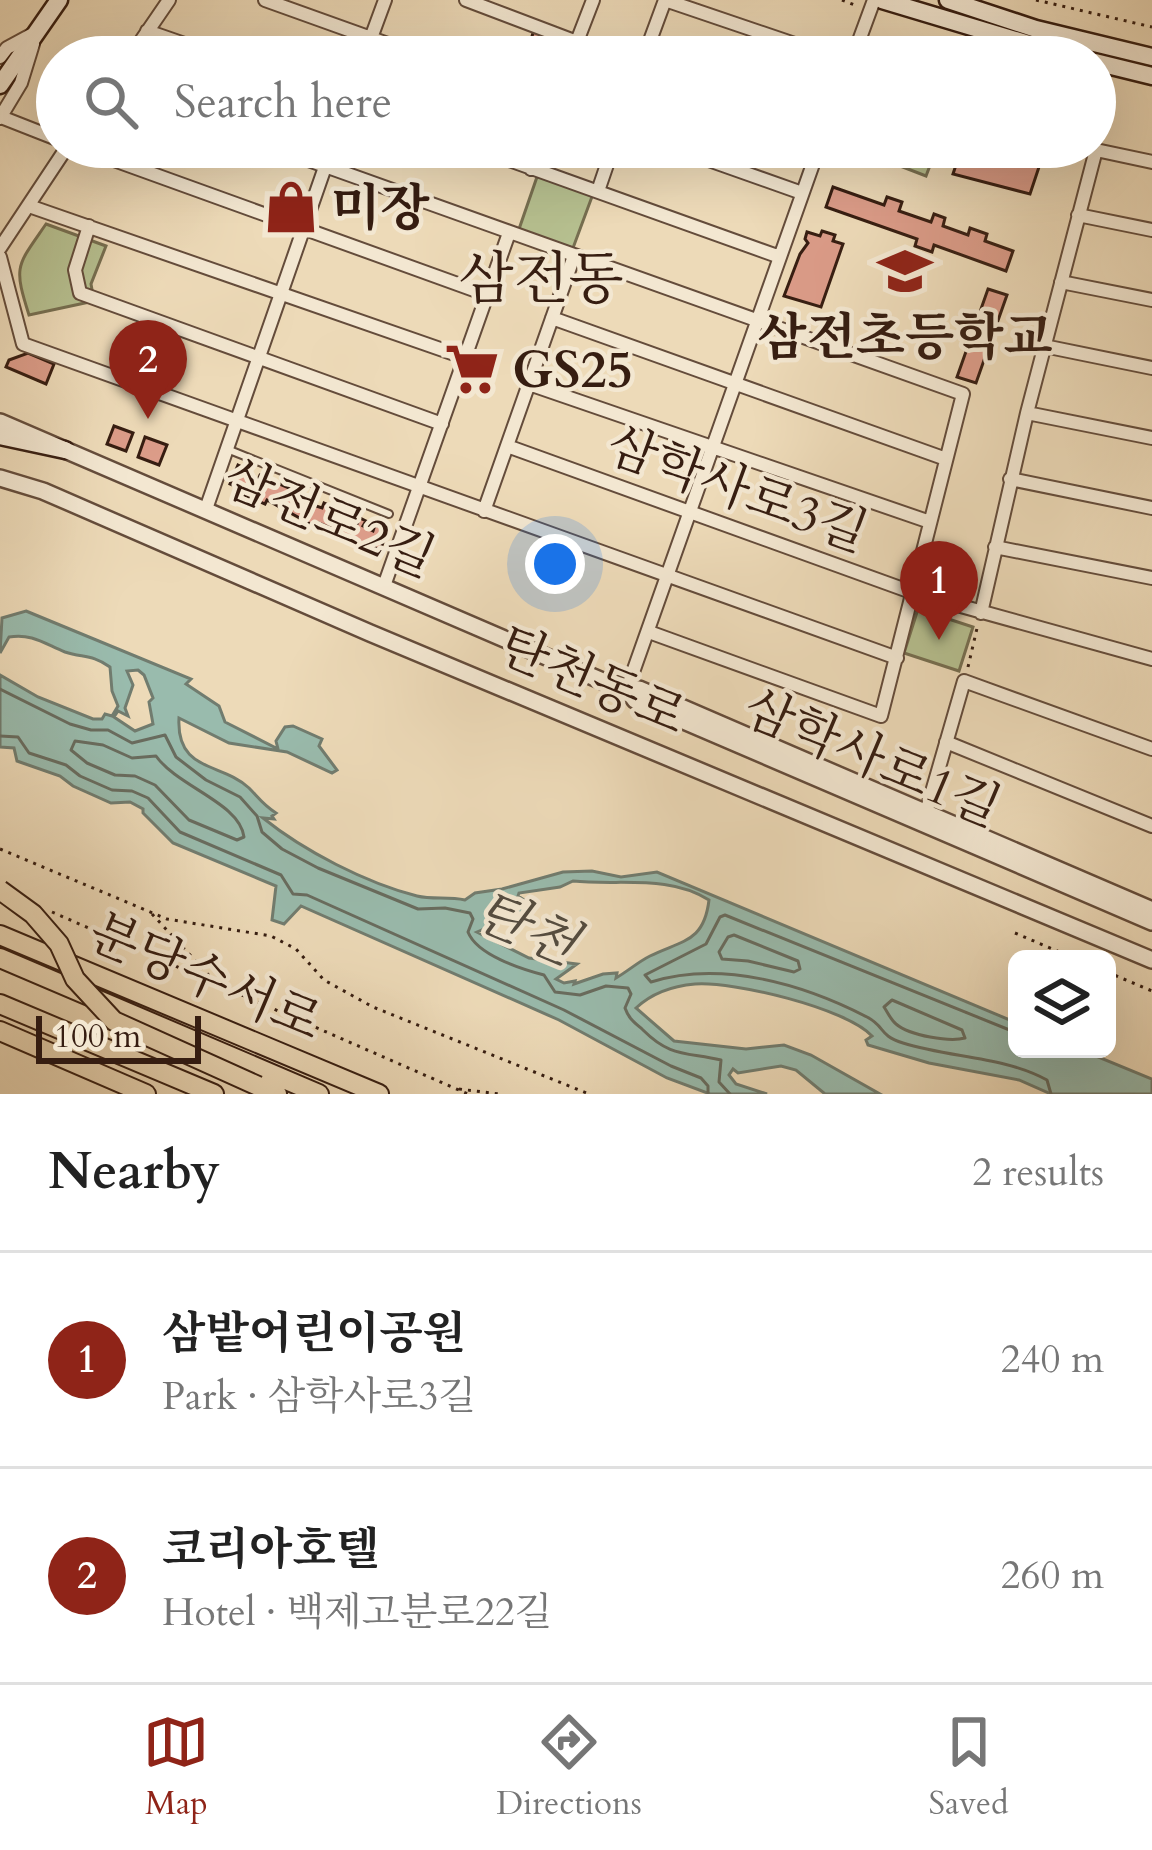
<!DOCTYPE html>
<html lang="en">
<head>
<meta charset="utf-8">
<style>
	:root { --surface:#fff; --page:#f6f6f6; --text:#222; --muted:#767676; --line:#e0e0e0; --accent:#8f2418 }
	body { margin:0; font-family:Cardo,"Noto Serif KR",serif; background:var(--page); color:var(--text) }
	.controls { position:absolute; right:36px; bottom:36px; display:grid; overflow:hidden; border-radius:18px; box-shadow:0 12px 48px #0002 }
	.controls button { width:108px; height:108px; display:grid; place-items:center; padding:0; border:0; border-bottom:3px solid var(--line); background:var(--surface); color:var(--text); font:60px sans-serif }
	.scale { position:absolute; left:36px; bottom:30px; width:165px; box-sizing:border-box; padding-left:12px; border:6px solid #361d11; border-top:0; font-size:33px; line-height:42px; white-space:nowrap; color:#361d11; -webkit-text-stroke:9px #f3e7d1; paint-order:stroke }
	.you { position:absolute; left:555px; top:564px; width:42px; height:42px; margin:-30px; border:9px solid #fff; border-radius:50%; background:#1a73e8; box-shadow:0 0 0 18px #1a73e833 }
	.badge { display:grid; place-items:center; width:78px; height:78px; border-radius:50%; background:var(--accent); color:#fff; font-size:39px; font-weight:700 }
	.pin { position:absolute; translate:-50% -99px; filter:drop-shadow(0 3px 6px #0008) }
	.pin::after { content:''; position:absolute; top:63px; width:42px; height:36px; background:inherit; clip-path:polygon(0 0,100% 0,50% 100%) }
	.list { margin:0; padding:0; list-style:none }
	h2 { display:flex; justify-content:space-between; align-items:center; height:156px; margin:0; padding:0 48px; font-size:51px }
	h2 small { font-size:39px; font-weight:400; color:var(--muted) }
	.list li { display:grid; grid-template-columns:78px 1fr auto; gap:36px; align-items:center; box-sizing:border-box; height:216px; padding:0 48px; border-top:3px solid var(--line) }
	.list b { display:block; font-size:45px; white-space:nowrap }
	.list p { margin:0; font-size:39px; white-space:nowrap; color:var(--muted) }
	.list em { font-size:39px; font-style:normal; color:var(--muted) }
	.icon { flex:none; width:66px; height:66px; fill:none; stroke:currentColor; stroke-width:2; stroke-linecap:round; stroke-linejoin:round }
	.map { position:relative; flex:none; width:1152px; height:1094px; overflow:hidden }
	.search { position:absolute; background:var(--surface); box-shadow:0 12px 48px #0002; left:36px; right:36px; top:36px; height:132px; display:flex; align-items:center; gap:30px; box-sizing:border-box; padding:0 42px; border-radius:66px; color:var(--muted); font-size:45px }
	.sheet { height:588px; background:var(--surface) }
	nav { display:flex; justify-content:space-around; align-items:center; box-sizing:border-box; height:168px; border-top:3px solid var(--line); background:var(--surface); font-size:33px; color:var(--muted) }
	nav a { display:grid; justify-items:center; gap:6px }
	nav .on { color:var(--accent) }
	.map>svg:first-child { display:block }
</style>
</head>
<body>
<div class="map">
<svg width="1152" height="1094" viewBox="0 0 1152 1094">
	<rect width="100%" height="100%" fill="#eddab8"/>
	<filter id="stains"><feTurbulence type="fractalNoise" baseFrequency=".00167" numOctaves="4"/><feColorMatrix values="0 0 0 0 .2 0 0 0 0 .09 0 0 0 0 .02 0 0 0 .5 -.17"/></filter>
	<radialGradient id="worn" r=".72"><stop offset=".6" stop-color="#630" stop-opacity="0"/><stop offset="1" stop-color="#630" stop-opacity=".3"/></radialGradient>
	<path fill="#b6c090" stroke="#766e50" stroke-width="3" d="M851 147H937L926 176Z
		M538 174 593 194 573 248 518 232Z
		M46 224 106 246 91 284 94 301 29 315C13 265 17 266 46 224Z
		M918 609 973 627 959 671 904 653Z"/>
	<path fill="#99bbad" stroke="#717c6f" stroke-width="3" fill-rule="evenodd" d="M26 611 191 679 186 684 219 706 225 722 278 749 276 741 285 727 293 726 322 739 319 746 337 770 332 773 287 752 229 743 179 718C176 772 221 762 249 788 258 797 263 805 276 813L272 816 274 819 263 818C304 851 366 883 417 896 433 900 448 896 465 900L475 893 502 889 563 872 592 871 621 877 657 872 1017 1023V1049H1079L1152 1079V1094H1051L1019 1080 929 1063 868 1045 866 1040 872 1036C846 1008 733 981 695 984 672 986 652 993 636 1008L674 1041 746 1049 784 1045 811 1055 880 1094H825L796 1070 781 1066 738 1073 733 1069 729 1075 736 1084 767 1094H710L667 1078 559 1020 301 906 284 924 272 920 276 886 173 843 143 813V809L130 802 111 803 73 786 60 776 17 761 14 748 0 747V675L38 697 93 719H102L105 714 112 716 118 706 112 691 110 667C92 654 83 658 65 652 45 644 32 633 9 637L0 653 2 618ZM138 670 144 675 153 698 149 702 153 724 135 731 114 717 118 711 128 716 125 708 133 685 127 671ZM573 881C618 886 669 874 709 900 704 942 683 940 650 956 638 962 628 971 616 978L617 973 603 974 574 984 575 981 564 983 556 979 577 964 529 958 477 932 535 907 518 896 519 893 560 887Z"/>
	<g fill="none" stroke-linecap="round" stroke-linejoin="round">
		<path stroke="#686c5f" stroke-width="3" d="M0 689 70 724 91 730H108L132 743 165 735 176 757 206 780 240 797 257 816 262 832 282 849 318 868 418 909 445 908 470 913 473 919 468 932C477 955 521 969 544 975L555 992 580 995 606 986 628 988 631 994 625 1008C629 1019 634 1022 643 1030 670 1057 685 1052 721 1060L719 1082 730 1094
			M0 736 18 737 29 753 66 765 80 776 112 790 132 791 148 798 180 832 281 875 293 894 307 895 564 1010 671 1066 701 1078 708 1086V1094
			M75 741 103 745 132 758 156 756C178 787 240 803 244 837L237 840 189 820 155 785 135 776 115 775 87 763 71 750Z
			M734 935 798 961 800 969 794 972 748 961 722 959 719 952 728 937Z
			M892 1000 962 1030 965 1038C950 1042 910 1036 896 1024 891 1020 888 1013 884 1007Z
			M1017 1033 725 915 720 917 706 944 645 975 651 982C721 960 803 984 867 1017 886 1027 878 1035 903 1043 950 1058 1003 1056 1047 1080L1051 1094"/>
	</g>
	<path fill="#dc9c89" stroke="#361d11" stroke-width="3" d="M534 30 551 36 545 57 526 55Z
		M962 147H1004L1042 158 1030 194 953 174Z
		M833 187 884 205 887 197 902 202 899 211 931 222 934 214 945 218 943 226 968 235 970 228 987 234 985 241 1013 251 1006 271 934 245 932 252 915 246 917 239 826 207Z
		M822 231 835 235 833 241 843 244 821 307 784 296 800 254 808 243 805 239 807 232 820 236Z
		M988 289 1007 295 976 383 957 377Z
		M28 353 54 364 46 384 6 367 9 360Z
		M114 426 133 433 126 451 107 444Z
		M145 437 167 445 159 465 138 457Z
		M238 465 251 471 249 476 258 480 260 475 266 477 264 483 273 487 275 482 301 493 299 498 307 502 310 496 315 499 313 505 322 508 324 503 351 515 349 520 357 524 360 518 366 521 363 526 373 531 375 525 388 531 380 550 366 543 364 548 339 537 341 532 316 522 314 526 267 500 265 504 240 493 242 489 230 484Z"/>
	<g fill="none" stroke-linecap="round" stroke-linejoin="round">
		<defs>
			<path id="service" d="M227 449 389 514"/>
			<path id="minor" d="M265 0 424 57
				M466 0 577 42
				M665 0 833 57
				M147 31 222 57
				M0 57 7 48 31 35
				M130 57 169 0
				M364 57 385 0
				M571 57 593 0
				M644 57 665 0
				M853 57 874 0
				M1 117 57 139
				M0 118 21 83 33 44
				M78 147 488 295
				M272 147 963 394 881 716 649 632
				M473 147 780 257
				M672 147 802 193
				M531 169 539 147
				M598 191 613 147
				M29 206 466 358
				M1078 215 1152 230
				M89 226 75 270 80 293 442 424
				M0 248 67 147
				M0 257 23 344 897 658
				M1061 282 1152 300
				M552 318 946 459
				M1044 346 1152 368
				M529 384 930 522
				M1027 413 1152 438
				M507 446 914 593 1152 659
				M1010 479 1152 508
				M206 509 332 147
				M484 511 574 256
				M995 547 1152 578
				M384 586 509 233
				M981 613 1027 413 1096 150 1152 162
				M627 689 819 147
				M946 742 1152 826
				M925 816 964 681 1152 749"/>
			<path id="tertiary" d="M0 422 607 683 639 689 1152 910
				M0 478 43 491 370 633 1152 960
				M627 689 635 700 1152 922"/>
			<path id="secondary" d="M882 0 1072 57
				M948 0 1036 29 1152 57
				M1095 62 1152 76
				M0 85 59 0
				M0 436 65 450"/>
			<path id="primary" d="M0 1004 214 1094
				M0 1031 146 1094"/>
			<path id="trunk" d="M0 935 379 1094
				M0 958 319 1094
				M258 1086 277 1094"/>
		</defs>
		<use href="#service" stroke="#644c3b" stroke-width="10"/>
		<use href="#minor" stroke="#644c3b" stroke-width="16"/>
		<use href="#tertiary" stroke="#644c3b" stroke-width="20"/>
		<use href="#secondary" stroke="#361d11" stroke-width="21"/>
		<use href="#primary" stroke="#361d11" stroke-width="22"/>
		<use href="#trunk" stroke="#361d11" stroke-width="22"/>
		<path stroke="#361d11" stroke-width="3" stroke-dasharray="3 6" stroke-linecap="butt" d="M842 0 857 6
			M1036 0 1152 27
			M968 667 978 624
			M0 849 167 919 271 936 296 949 324 980 373 1007 589 1094
			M52 912 468 1094
			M152 914 215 982
			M1015 933 1076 959
			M1107 972 1152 991
			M459 1089 499 1094"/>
		<use href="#service" stroke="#f3e7d1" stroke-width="6"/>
		<use href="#minor" stroke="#f3e7d1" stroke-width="12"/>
		<use href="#tertiary" stroke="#f3e7d1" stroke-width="15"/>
		<use href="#secondary" stroke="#f3e7d1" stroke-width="16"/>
		<use href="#primary" stroke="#eddab8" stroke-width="18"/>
		<use href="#trunk" stroke="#eddab8" stroke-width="18"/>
		<defs>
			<path id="trunk-bridge" d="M0 890 33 914 59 944 75 979 114 1021 258 1086"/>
		</defs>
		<use href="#trunk-bridge" stroke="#361d11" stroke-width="22" stroke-linecap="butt"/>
		<use href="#trunk-bridge" stroke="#eddab8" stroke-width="18"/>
	</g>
	<defs>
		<symbol id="shop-bare" viewBox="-9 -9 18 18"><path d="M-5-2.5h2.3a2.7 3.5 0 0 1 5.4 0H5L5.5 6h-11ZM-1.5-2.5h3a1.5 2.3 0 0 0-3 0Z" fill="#8f2418" stroke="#f3e7d1" stroke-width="2.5" paint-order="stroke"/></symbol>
		<symbol id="school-bare" viewBox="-9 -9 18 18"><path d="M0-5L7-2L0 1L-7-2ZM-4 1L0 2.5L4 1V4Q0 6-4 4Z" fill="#8f2418" stroke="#f3e7d1" stroke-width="2.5" paint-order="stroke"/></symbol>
		<symbol id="supermarket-bare" viewBox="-9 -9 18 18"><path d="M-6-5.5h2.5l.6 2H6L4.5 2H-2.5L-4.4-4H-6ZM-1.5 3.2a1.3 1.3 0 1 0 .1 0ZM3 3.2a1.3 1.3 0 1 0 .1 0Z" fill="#8f2418" stroke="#f3e7d1" stroke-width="2.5" paint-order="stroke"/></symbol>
	</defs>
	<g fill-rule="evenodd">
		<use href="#shop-bare" x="253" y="169" width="76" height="76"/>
		<use href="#school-bare" x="867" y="233" width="76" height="76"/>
		<use href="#supermarket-bare" x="434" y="331" width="76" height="76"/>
	</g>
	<g text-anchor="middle" stroke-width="9" stroke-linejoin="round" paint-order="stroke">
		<g font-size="51" font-weight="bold" fill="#361d11" stroke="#f3e7d1" text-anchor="start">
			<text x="331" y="225">미장</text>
			<text x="905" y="354" text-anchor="middle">삼전초등학교</text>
			<text x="512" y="387">GS25</text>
		</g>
		<g font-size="51" fill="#361d11" stroke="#f3e7d1">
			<text transform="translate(738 488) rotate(20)" y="18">삼학사로3길</text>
			<text transform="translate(330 517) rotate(23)" y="18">삼전로2길</text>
			<text transform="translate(593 680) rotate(23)" y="18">탄천동로</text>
			<text transform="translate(873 757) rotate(23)" y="18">삼학사로1길</text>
			<text transform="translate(206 976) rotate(23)" y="18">분당수서로</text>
		</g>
		<g font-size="54" font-style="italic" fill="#544c40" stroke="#f3e7d1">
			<text transform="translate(527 927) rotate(23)" y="19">탄천</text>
		</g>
		<g font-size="57" fill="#361d11" stroke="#f3e7d1">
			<text x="541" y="298">삼전동</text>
		</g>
	</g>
	<rect width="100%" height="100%" filter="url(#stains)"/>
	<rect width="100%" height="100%" fill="url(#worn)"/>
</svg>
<div class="controls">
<button><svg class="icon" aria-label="layers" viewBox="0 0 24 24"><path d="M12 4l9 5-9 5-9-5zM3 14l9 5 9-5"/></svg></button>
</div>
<div class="scale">100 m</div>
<div class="you"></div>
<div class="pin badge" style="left:939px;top:640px">1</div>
<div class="pin badge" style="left:148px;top:419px">2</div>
<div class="search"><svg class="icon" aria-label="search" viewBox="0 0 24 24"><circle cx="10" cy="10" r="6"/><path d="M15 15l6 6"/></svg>Search here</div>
</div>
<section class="sheet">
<h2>Nearby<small>2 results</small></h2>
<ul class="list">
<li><span class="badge">1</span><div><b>삼밭어린이공원</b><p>Park · 삼학사로3길</p></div><em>240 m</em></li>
<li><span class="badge">2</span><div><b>코리아호텔</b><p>Hotel · 백제고분로22길</p></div><em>260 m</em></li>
</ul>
</section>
<nav>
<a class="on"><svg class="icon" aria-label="map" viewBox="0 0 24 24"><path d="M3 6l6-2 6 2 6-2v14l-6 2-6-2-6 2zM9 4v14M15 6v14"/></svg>Map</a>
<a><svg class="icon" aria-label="directions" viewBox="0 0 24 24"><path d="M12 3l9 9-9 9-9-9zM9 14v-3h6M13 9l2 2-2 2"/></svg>Directions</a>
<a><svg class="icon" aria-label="saved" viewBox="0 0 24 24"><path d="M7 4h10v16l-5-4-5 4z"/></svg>Saved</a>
</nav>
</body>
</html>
